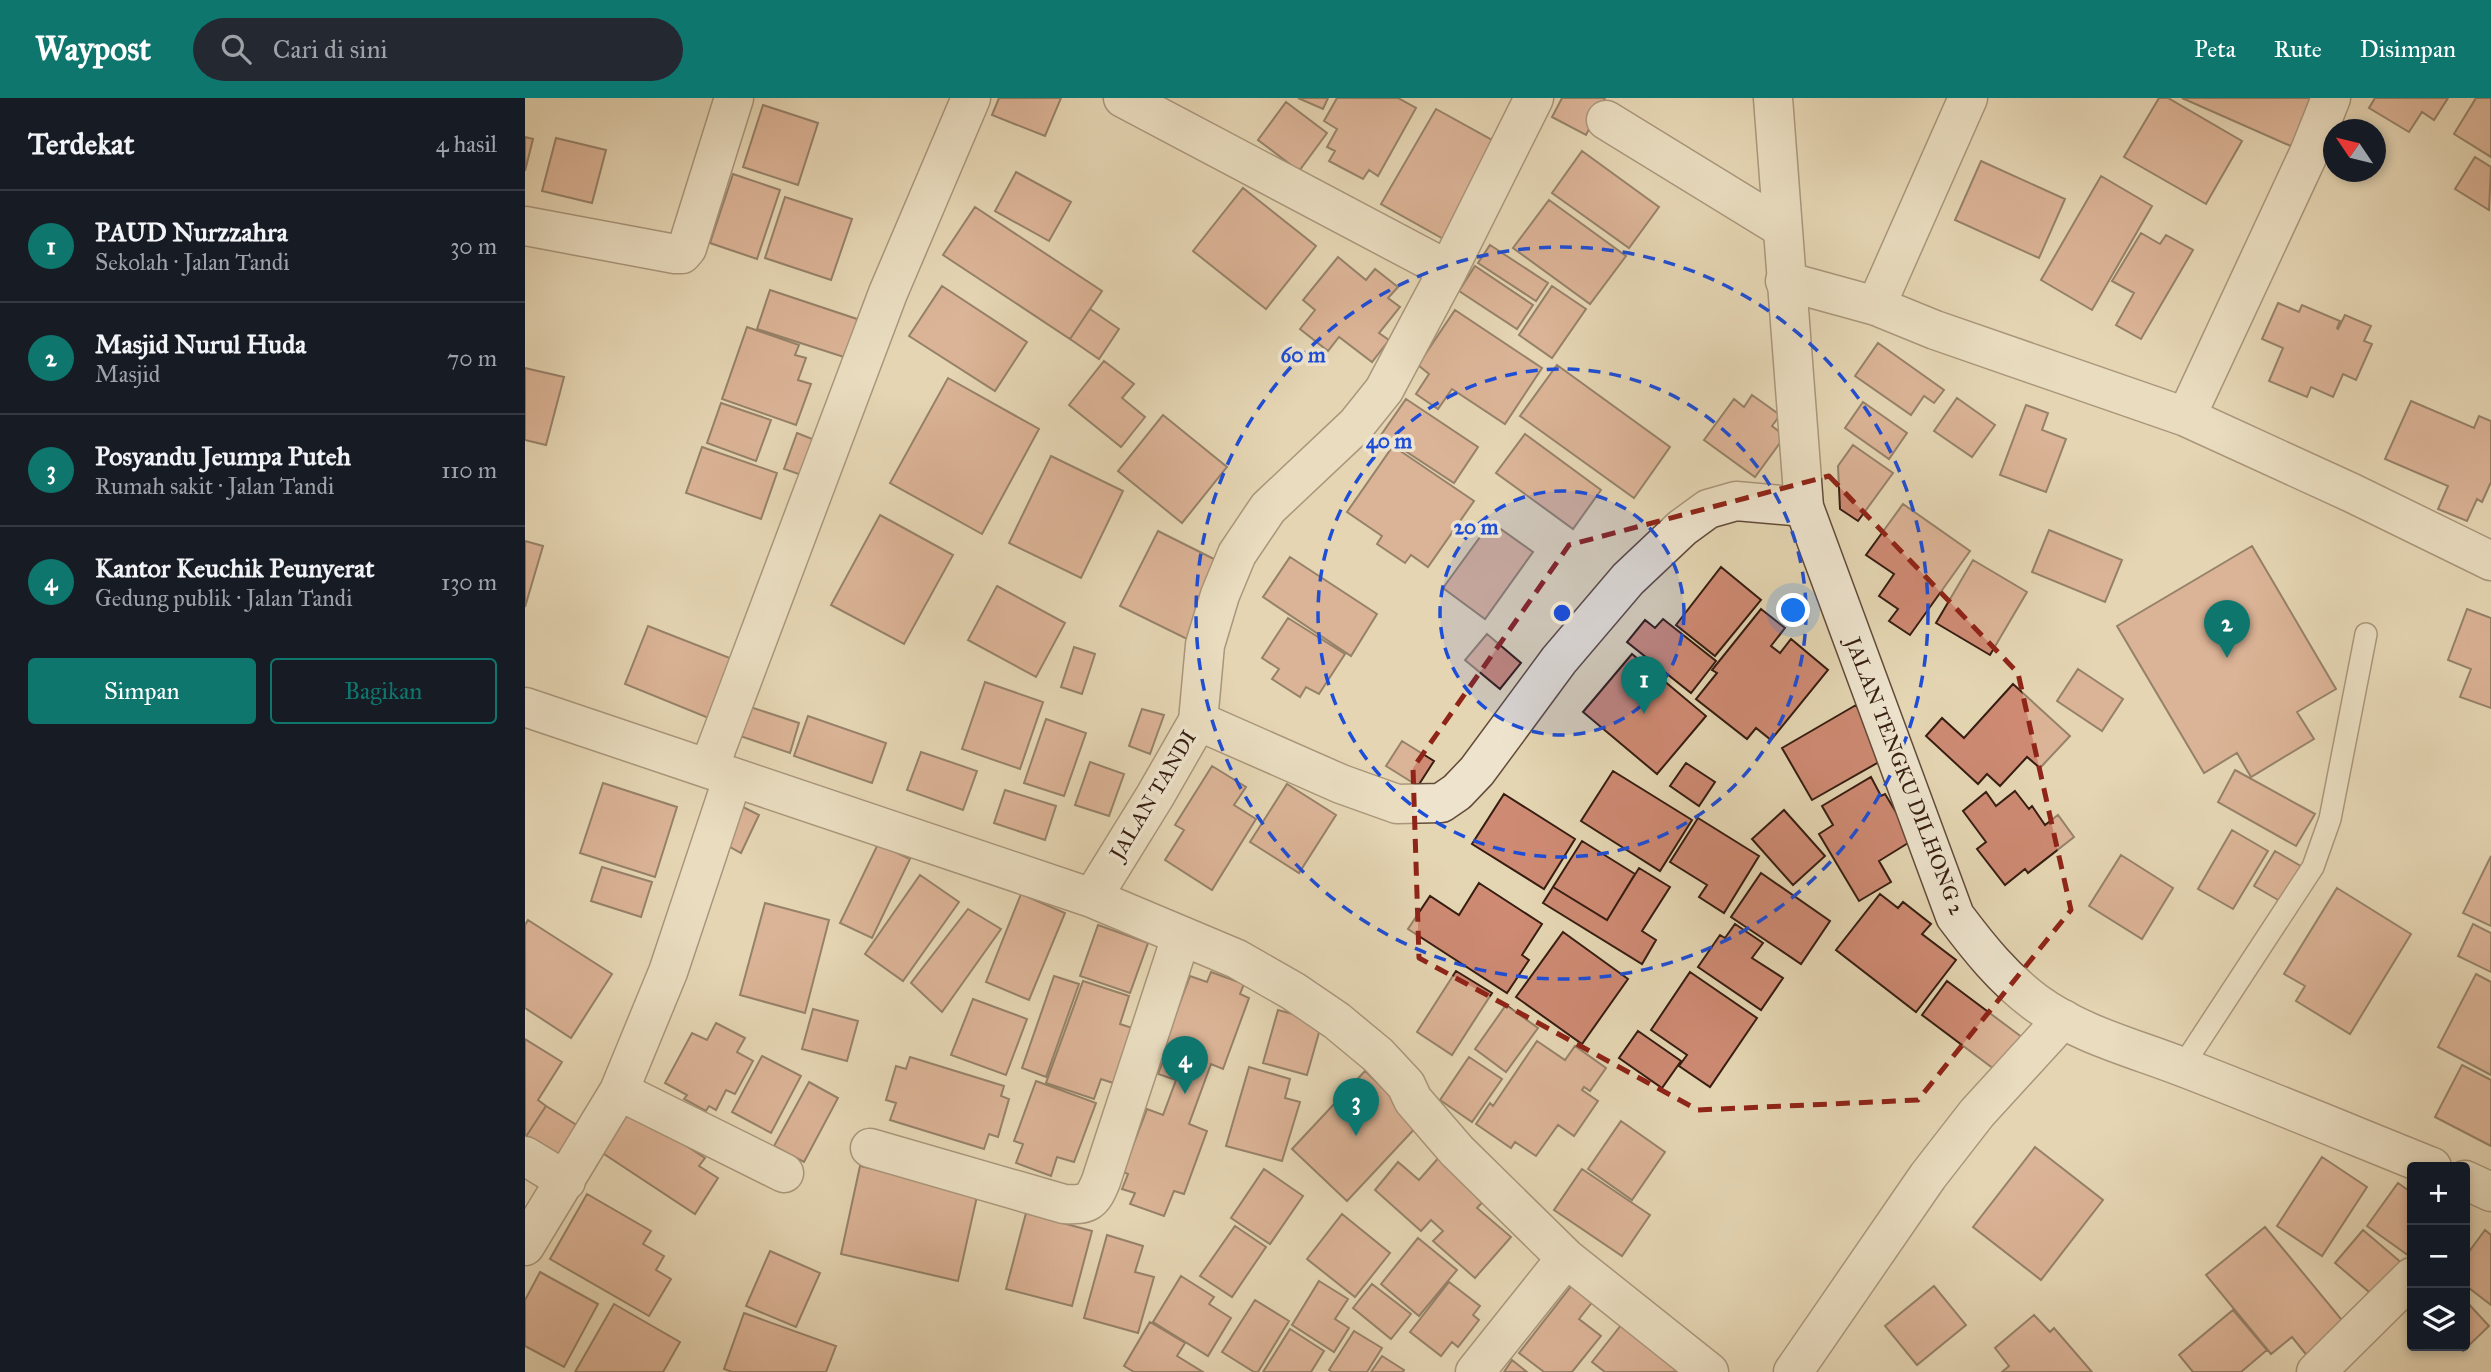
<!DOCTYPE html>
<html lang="id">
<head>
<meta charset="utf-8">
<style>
	:root { --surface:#171b24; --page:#242831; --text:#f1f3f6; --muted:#9ea1a6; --line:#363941; --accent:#0f766e }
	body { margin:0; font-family:"IM FELL Great Primer",serif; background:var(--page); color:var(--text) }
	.controls { position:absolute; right:21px; bottom:21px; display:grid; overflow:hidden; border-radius:7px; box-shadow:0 4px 10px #0003 }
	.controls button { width:63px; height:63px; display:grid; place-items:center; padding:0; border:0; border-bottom:2px solid var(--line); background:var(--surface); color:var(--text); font:35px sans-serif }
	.compass { position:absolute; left:1798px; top:21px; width:63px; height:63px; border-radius:50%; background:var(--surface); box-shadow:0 4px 10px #0003; rotate:305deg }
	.you { position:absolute; left:1269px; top:513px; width:24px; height:24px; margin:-18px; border:5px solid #fff; border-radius:50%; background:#1a73e8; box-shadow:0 0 0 10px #1a73e833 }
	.badge { display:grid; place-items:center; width:46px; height:46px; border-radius:50%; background:var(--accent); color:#fff; font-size:23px; font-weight:700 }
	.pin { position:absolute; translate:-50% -58px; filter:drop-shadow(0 2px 4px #0008) }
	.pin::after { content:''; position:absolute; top:37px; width:24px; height:21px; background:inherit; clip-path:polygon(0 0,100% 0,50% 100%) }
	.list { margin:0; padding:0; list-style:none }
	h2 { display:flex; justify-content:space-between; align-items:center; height:91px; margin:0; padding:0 28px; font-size:30px }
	h2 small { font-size:23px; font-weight:400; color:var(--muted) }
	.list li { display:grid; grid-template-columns:46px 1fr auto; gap:21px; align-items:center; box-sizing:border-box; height:112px; padding:0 28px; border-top:2px solid var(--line) }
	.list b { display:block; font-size:26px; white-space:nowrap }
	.list p { margin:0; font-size:23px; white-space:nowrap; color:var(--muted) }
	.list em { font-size:23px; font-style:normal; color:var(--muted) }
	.actions { display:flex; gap:14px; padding:21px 28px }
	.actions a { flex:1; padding:16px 0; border:2px solid var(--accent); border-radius:7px; text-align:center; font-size:24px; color:var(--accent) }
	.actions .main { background:var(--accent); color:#fff }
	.icon { flex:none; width:38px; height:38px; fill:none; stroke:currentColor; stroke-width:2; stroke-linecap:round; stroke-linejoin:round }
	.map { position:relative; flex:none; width:1966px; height:1274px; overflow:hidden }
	header { display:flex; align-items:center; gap:42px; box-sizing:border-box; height:98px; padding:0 35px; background:var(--accent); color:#fff }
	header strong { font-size:33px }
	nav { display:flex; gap:38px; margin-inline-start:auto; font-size:24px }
	.search { width:490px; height:63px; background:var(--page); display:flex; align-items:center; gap:18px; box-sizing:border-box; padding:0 24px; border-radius:38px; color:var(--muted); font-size:26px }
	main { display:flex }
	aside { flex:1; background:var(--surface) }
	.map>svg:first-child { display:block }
</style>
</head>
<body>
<header>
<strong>Waypost</strong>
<div class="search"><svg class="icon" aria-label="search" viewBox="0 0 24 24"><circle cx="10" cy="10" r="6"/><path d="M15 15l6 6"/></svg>Cari di sini</div>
<nav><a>Peta</a><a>Rute</a><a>Disimpan</a></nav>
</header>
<main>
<aside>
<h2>Terdekat<small>4 hasil</small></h2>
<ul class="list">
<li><span class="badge">1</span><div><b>PAUD Nurzzahra</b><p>Sekolah · Jalan Tandi</p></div><em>30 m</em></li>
<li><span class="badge">2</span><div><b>Masjid Nurul Huda</b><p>Masjid</p></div><em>70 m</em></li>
<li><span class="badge">3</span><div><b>Posyandu Jeumpa Puteh</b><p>Rumah sakit · Jalan Tandi</p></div><em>110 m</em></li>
<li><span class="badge">4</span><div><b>Kantor Keuchik Peunyerat</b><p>Gedung publik · Jalan Tandi</p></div><em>130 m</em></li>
</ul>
<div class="actions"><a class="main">Simpan</a><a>Bagikan</a></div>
</aside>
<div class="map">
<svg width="1966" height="1274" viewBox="0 0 1966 1274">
	<rect width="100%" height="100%" fill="#e5d6b3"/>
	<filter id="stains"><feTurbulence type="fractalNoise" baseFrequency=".00286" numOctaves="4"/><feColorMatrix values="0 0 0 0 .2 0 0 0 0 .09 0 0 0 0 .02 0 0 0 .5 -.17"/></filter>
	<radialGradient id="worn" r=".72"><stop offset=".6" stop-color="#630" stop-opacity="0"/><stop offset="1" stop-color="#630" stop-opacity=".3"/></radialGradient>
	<path fill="#ce8a73" stroke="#361d11" stroke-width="2" d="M474 0H536L520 38 467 17Z
		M773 0H803L798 11Z
		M812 0H873L891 10 853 78 844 72 838 81 804 63 810 53 802 49 812 31 799 23Z
		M1037 0H1080L1061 37 1027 19Z
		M1634 0H1643L1717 43 1681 106 1599 59Z
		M1657 0H1790L1768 49Z
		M1850 0H1923L1909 22 1897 14 1884 34 1844 10Z
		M1951 0H1966V59L1929 36Z
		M761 4 802 35 774 73 733 42Z
		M238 7 293 25 273 87 218 69Z
		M911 11 976 47 922 143 856 106Z
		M0 39 8 41 0 73Z
		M31 40 81 52 67 105 17 93Z
		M1057 53 1134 109 1104 150 1027 95Z
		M1950 59 1966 69 1964 112 1930 91Z
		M1456 63 1540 101 1514 160 1430 122Z
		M491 74 546 104 524 143 470 113Z
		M208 76 255 92 232 161 185 145Z
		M1576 78 1627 108 1567 212 1516 182Z
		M718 90 791 148 741 211 668 153Z
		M260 99 327 121 306 182 240 160Z
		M1024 102 1101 158 1065 206 988 150Z
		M450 109 577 193 545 241 418 157Z
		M1616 135 1635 146 1641 137 1668 152 1616 241 1591 227 1609 195 1587 183Z
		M965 147 1023 185 1011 203 953 165Z
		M813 159 841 182 850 171 873 189 863 200 875 209 854 235 864 242 847 264 814 239 803 253 775 231 790 212 778 202Z
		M950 168 1008 207 992 231 934 193Z
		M417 188 502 244 470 293 384 238Z
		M1027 188 1061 211 1027 260 994 237Z
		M245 192 335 222 322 260 232 231Z
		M1753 205 1774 214 1777 207 1815 223 1812 230 1813 231 1820 217 1846 228 1839 243 1847 246 1831 282 1818 276 1808 299 1786 289 1782 299 1744 283 1758 250 1737 241Z
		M565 211 594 231 574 261 545 241Z
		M930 212 1017 270 980 326 927 291 913 311 891 296 904 276 893 267Z
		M222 229 274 247 270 257 281 260 273 282 286 286 271 327 197 301Z
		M1353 245 1419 292 1409 305 1399 298 1386 317 1330 278Z
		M579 263 609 286 597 300 620 319 596 349 544 307Z
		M1032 267 1145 349 1109 400 995 318Z
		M0 270 39 279 21 347 0 342Z
		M423 280 514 331 457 436 365 385Z
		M1227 297 1255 317 1247 328 1260 338 1230 379 1179 342 1209 301 1219 309Z
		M1432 300 1470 327 1447 359 1409 333Z
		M881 301 953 349 929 385 856 337Z
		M1886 303 1949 330 1954 318 1966 323V384L1957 404 1952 401 1942 423 1913 411 1923 388 1860 361Z
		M1338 304 1382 335 1364 361 1320 330Z
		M196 305 246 322 231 363 182 345Z
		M1501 307 1523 315 1517 332 1541 341 1521 394 1475 377Z
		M638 317 702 369 657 425 593 373Z
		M272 335 300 346 288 381 259 371Z
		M1000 336 1076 392 1048 431 971 375Z
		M1328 347 1368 375 1333 423 1315 411 1313 368Z
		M868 348 949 403 903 469 886 457 880 465 852 446 857 438 822 414Z
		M177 349 252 375 236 421 161 395Z
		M526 358 598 393 556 480 484 445Z
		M1378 406 1445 453 1385 537 1364 523 1373 511 1354 498 1369 476 1341 457Z
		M355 417 428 457 379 546 306 507Z
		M966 424 1008 454 960 521 918 490Z
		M1524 432 1597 462 1580 504 1507 474Z
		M633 433 699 466 662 541 595 508Z
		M0 443 18 448 0 509Z
		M1727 448 1811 591 1772 614 1789 641 1726 679 1712 655 1679 675 1592 528Z
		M765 459 852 516 826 558 738 499Z
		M1448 462 1502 494 1465 557 1411 525Z
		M1196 469 1236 502 1190 558 1151 527Z
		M472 488 540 525 511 579 443 542Z
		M1236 511 1260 530 1246 548 1255 555 1266 541 1303 572 1246 642 1231 630 1222 641 1171 601 1192 575 1187 572Z
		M1942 511 1966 520V610L1935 599 1946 571 1923 562Z
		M763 520 820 556 794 596 781 589 775 599 747 581 754 571 737 560Z
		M1138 521 1191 563 1166 595 1102 544 1120 522 1130 530Z
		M123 528 210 562 186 621 100 586Z
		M962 536 996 565 975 591 940 562Z
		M549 549 570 556 557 596 536 589Z
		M1107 556 1181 618 1132 676 1058 614Z
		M1553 571 1598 601 1577 633 1532 603Z
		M460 584 518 604 495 671 437 651Z
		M1488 586 1545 638 1515 670 1502 659 1475 688 1462 676 1453 686 1401 638 1417 620 1439 640Z
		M1331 607 1361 660 1287 702 1257 650Z
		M222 608 274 625 265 655 212 637Z
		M617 611 639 617 625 656 604 648Z
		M283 618 361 645 347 685 269 658Z
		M521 621 561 635 539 698 499 685Z
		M877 643 909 663 893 688 861 668Z
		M396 654 452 673 438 712 382 692Z
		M565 664 599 676 584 718 550 707Z
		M1161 665 1190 684 1174 708 1145 688Z
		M687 668 721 689 709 707 731 721 687 792 640 762 659 732 650 727Z
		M1710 672 1790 716 1771 748 1693 704Z
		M1088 673 1167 722 1135 773 1056 723Z
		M1346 679 1356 698 1360 696 1388 742 1354 763 1366 784 1334 803 1294 736 1308 727 1297 708Z
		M78 685 152 709 130 779 55 755Z
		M762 686 811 717 774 775 725 744Z
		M480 692 531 708 520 742 469 725Z
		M1490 693 1504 711 1507 708 1520 727 1533 717 1549 739 1503 775 1500 771 1480 787 1452 751 1461 744 1438 713 1461 694 1471 708Z
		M979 696 1050 741 1019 791 947 746Z
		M216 708 234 717 216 755 198 745Z
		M1259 712 1300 758 1268 787 1227 741Z
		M1173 720 1234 758 1199 815 1174 799 1182 787 1145 764Z
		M1707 732 1743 753 1708 811 1673 791Z
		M1057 743 1110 776 1082 822 1028 789Z
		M353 746 385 761 347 840 315 825Z
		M1750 753 1781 771 1760 806 1729 788Z
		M1596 757 1648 790 1617 841 1564 808Z
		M1966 758V828L1938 815Z
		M77 769 127 784 116 819 66 803Z
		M1114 770 1145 789 1117 833 1131 842 1117 866 1018 805 1028 789 1082 822Z
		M1236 775 1305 823 1276 866 1206 819Z
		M395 777 434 804 378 883 340 856Z
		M954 785 1017 826 997 857 1004 862 982 895 883 831 905 798 934 817Z
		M1812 790 1886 836 1825 936 1771 903 1780 888 1759 876Z
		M496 796 540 815 504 902 461 884Z
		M1355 796 1373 810 1378 804 1406 826 1397 836 1431 862 1391 914 1311 852Z
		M240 805 304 822 280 915 215 897Z
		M443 811 476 831 417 914 386 885Z
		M3 822 87 876 46 940 0 910V827Z
		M1210 826 1238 845 1227 860 1258 880 1236 912 1173 869 1195 837 1200 840Z
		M1948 826 1966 835V874L1933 858Z
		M573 827 623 845 605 895 555 878Z
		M1038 834 1103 881 1057 946 991 899Z
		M931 873 967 895 927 957 892 934Z
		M686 874 719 886 715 896 724 900 698 971 686 966 664 1026 682 1033 659 1096 649 1093 639 1118 605 1106 610 1095 597 1091 603 1076 598 1074 622 1011 638 1017 651 982 633 976 643 951 638 950 665 878 682 884Z
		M1165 874 1232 920 1185 989 1154 968 1162 957 1126 932Z
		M1951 876 1966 884V977L1913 949Z
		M529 878 554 886 521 979 497 970Z
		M558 883 604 898 595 926 610 931 591 986 576 981 569 1001 521 985Z
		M1422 883 1502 943 1477 977 1397 917Z
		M448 901 502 921 481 977 426 957Z
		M981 907 1013 930 981 974 950 951Z
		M288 911 333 923 322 963 277 951Z
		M753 912 797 924 782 977 738 965Z
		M191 925 220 940 212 954 228 963 210 996 201 992 191 1012 184 1008 181 1013 159 1001 162 997 140 985 167 935 182 942Z
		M1113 933 1156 963 1137 990 1094 960Z
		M0 941 37 964 13 1002 21 1008 0 1040Z
		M1012 943 1040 962 1050 948 1081 970 1065 993 1059 989 1057 992 1073 1003 1049 1038 1033 1027 1011 1058 990 1044 986 1050 951 1026 965 1005 968 1008Z
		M237 958 276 978 246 1035 207 1014Z
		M385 959 479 988 476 998 484 1001 473 1039 464 1036 459 1051 365 1022 371 1005 361 1002 371 968 381 971Z
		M944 959 977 981 947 1024 915 1002Z
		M1937 967 1966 982V1048L1910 1019Z
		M724 969 765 981 760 1000 775 1004 757 1063 701 1048Z
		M840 973 895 1025 822 1103 767 1051Z
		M511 983 571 1005 549 1064 532 1059 526 1078 491 1065 498 1046 489 1043Z
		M284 984 313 1000 279 1064 249 1048Z
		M21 1008 63 1034 39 1070 0 1040Z
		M104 1011 180 1060 174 1068 193 1080 170 1116 76 1054Z
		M1096 1023 1140 1054 1107 1102 1063 1071Z
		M1510 1049 1578 1102 1516 1182 1448 1129Z
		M916 1057 963 1098 952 1110 986 1139 950 1180 908 1143 918 1133 906 1122 896 1133 850 1092 873 1064 894 1082Z
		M1797 1059 1842 1089 1797 1158 1752 1128Z
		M335 1068 453 1094 433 1183 316 1156Z
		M739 1071 778 1098 745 1146 706 1120Z
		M1057 1071 1125 1117 1097 1158 1029 1112Z
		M1873 1085 1887 1095V1160L1842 1128Z
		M62 1096 126 1133 118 1146 139 1158 131 1172 146 1181 124 1218 25 1161Z
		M501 1115 567 1133 547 1208 481 1191Z
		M817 1116 865 1155 830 1199 782 1161Z
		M710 1128 741 1149 707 1199 675 1178Z
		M1740 1129 1826 1233 1788 1265 1767 1239 1746 1256 1681 1177Z
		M1838 1132 1885 1172 1856 1204 1810 1165Z
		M1960 1132 1966 1137V1207L1940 1187V1159Z
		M582 1137 618 1148 610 1174 629 1179 613 1235 559 1220Z
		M893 1140 932 1172 894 1218 856 1186Z
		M245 1153 295 1175 271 1229 221 1208Z
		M15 1174 73 1206 39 1269 0 1248V1202Z
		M656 1178 689 1199 684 1206 706 1220 683 1258 628 1224Z
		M1051 1182 1072 1198 1054 1221 1076 1238 1047 1274H1019L994 1255Z
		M794 1183 823 1201 810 1221 824 1230 809 1254 767 1227Z
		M924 1184 955 1208 948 1217 954 1222 933 1249 927 1244 916 1258 885 1234Z
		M847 1186 886 1216 866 1241 828 1210Z
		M1409 1188 1441 1227 1392 1267 1360 1228Z
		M730 1202 764 1223 733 1274H729L697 1254Z
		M1940 1202 1964 1228 1938 1253 1934 1248H1940Z
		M89 1206 155 1244 138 1274H50Z
		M1708 1212 1742 1252 1716 1274H1668L1654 1257Z
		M219 1215 311 1248 301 1274H207L199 1271Z
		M1104 1217 1153 1274H1080L1067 1264Z
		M1509 1217 1525 1234 1529 1230 1567 1274H1477L1484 1268 1470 1250Z
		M625 1224 660 1245 652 1258 678 1274H609L599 1268Z
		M765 1231 799 1253 786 1274H738Z
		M829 1233 857 1250 842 1274H807L804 1272Z
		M857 1258 879 1272 878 1274H846Z
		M987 1262 1002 1274H979Z"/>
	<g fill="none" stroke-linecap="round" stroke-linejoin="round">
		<defs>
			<path id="service" d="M1657 969 1788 769 1805 721 1841 536"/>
			<path id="minor" d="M598 0 923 172
				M1081 22 1257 130
				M0 128 150 156H157L162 150 209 0
				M1260 183 1351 208 1410 232 1661 319 1827 395 1966 463
				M1351 208 1443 0
				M1661 319 1784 55 1806 0
				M0 609 567 800 630 698 673 623 816 686 872 706 916 705 932 694 952 673 1034 562 1103 481 1157 430 1183 411 1211 403 1279 409
				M673 623 680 547 695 497 712 456 743 410 831 327 859 292 923 172 1009 0
				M184 670 363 195 446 0
				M567 800 712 861 768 893 812 923 853 957 881 987 888 1002 932 1053 1041 1160 950 1274
				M94 993 259 1075
				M345 1050 539 1106C563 1107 567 1105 576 1083L656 839
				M0 1058 41 1083
				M0 1148 94 993 143 874 208 679
				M1041 1160 1184 1274
				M1268 1274 1403 1078 1452 1015 1538 921
				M1791 1274 1887 1179"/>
			<path id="tertiary" d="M1248 0 1279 409 1430 818C1454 850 1478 880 1510 904 1555 937 1609 950 1660 970 1743 1002 1825 1036 1907 1069
				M1940 1082 1966 1094"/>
		</defs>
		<use href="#service" stroke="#624b3a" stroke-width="24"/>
		<use href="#minor" stroke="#624b3a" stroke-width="41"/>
		<use href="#tertiary" stroke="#624b3a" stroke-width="41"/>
		<use href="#service" stroke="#eee4ce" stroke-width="21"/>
		<use href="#minor" stroke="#eee4ce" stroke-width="38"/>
		<use href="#tertiary" stroke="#eee4ce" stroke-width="38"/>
	</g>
	<path d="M0 0H1966V1274H0ZM1304 378 1493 575 1546 812 1393 1002 1173 1012 894 860 888 670 1044 447Z" fill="#e5d6b3" fill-opacity=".55" fill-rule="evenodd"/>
	<path fill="none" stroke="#8f2418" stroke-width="5" stroke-dasharray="14 9" stroke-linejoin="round" d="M1304 378 1493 575 1546 812 1393 1002 1173 1012 894 860 888 670 1044 447Z"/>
	<circle cx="1037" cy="515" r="122" fill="#1d4ed8" fill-opacity=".12"/>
	<g fill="none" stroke="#1d4ed8" stroke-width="3.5" stroke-dasharray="12 9">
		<circle cx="1037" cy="515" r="122"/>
		<circle cx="1037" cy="515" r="244"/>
		<circle cx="1037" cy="515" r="366"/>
	</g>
	<g text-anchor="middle" stroke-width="7" stroke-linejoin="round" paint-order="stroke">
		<g font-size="21" fill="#361d11" stroke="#eee4ce">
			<text transform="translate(1380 678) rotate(69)" y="7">JALAN TENGKU DILHONG 2</text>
			<text transform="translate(628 697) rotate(-59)" y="7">JALAN TANDI</text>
		</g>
	</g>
	<circle cx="1037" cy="515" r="10" fill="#1d4ed8" stroke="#eee4ce" stroke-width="3.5"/>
	<g font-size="21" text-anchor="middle" font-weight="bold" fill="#1d4ed8" stroke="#eee4ce" stroke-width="7" stroke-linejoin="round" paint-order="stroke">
		<text x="778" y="264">60 m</text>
		<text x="864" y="350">40 m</text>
		<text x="951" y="436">20 m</text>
	</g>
	<rect width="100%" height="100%" filter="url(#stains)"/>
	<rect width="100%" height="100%" fill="url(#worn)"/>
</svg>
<div class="controls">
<button>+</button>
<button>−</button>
<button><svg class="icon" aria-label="layers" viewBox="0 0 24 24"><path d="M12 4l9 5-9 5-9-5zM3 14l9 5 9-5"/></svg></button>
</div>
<svg class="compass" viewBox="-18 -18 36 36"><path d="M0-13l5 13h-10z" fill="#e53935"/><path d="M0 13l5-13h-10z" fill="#9ea1a6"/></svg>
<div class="you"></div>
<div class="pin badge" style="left:1119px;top:616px">1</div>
<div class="pin badge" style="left:1702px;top:560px">2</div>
<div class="pin badge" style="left:831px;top:1038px">3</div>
<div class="pin badge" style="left:660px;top:996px">4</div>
</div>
</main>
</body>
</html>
